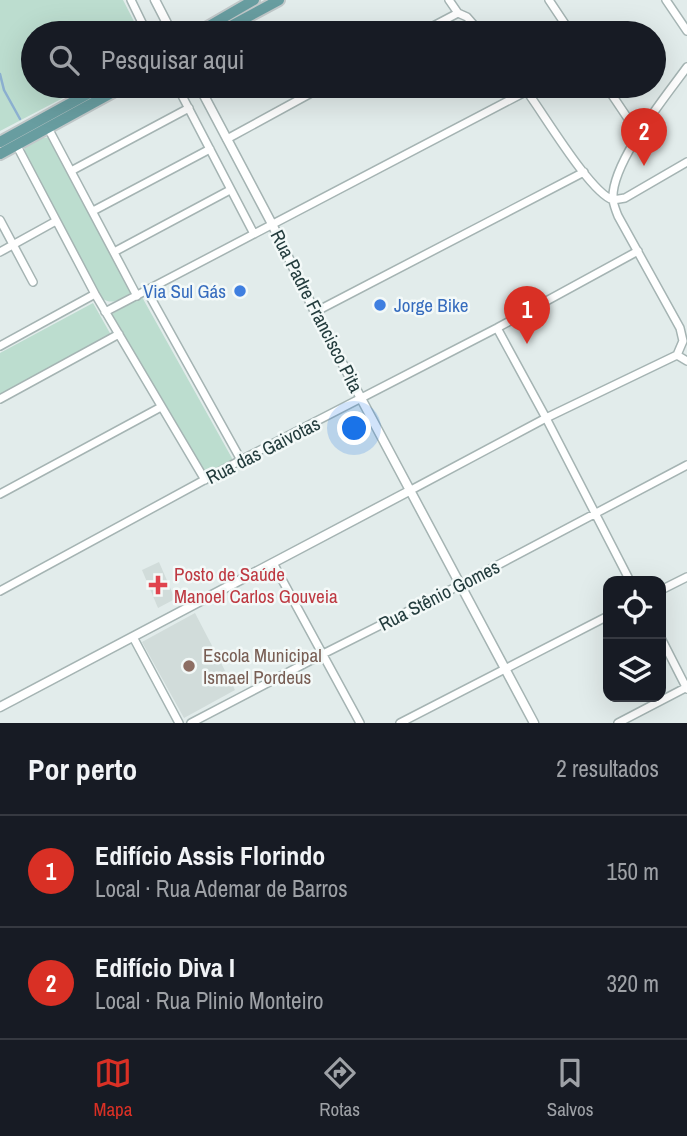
<!DOCTYPE html>
<html lang="pt">
<head>
<meta charset="utf-8">
<style>
	:root { --surface:#171b24; --page:#20242c; --text:#f1f3f6; --muted:#9ea1a6; --line:#363941; --accent:#d93025 }
	body { margin:0; font-family:"Archivo Narrow",sans-serif; background:var(--page); color:var(--text) }
	.controls { position:absolute; right:21px; bottom:21px; display:grid; overflow:hidden; border-radius:14px; box-shadow:0 7px 28px #0002 }
	.controls button { width:63px; height:63px; display:grid; place-items:center; padding:0; border:0; border-bottom:2px solid var(--line); background:var(--surface); color:var(--text); font:35px sans-serif }
	.you { position:absolute; left:355px; top:429px; width:24px; height:24px; margin:-18px; border:5px solid #fff; border-radius:50%; background:#1a73e8; box-shadow:0 0 0 10px #1a73e833 }
	.badge { display:grid; place-items:center; width:46px; height:46px; border-radius:50%; background:var(--accent); color:#fff; font-size:23px; font-weight:700 }
	.pin { position:absolute; translate:-50% -58px; filter:drop-shadow(0 2px 4px #0008) }
	.pin::after { content:''; position:absolute; top:37px; width:24px; height:21px; background:inherit; clip-path:polygon(0 0,100% 0,50% 100%) }
	.list { margin:0; padding:0; list-style:none }
	h2 { display:flex; justify-content:space-between; align-items:center; height:91px; margin:0; padding:0 28px; font-size:30px }
	h2 small { font-size:23px; font-weight:400; color:var(--muted) }
	.list li { display:grid; grid-template-columns:46px 1fr auto; gap:21px; align-items:center; box-sizing:border-box; height:112px; padding:0 28px; border-top:2px solid var(--line) }
	.list b { display:block; font-size:26px; white-space:nowrap }
	.list p { margin:0; font-size:23px; white-space:nowrap; color:var(--muted) }
	.list em { font-size:23px; font-style:normal; color:var(--muted) }
	.icon { flex:none; width:38px; height:38px; fill:none; stroke:currentColor; stroke-width:2; stroke-linecap:round; stroke-linejoin:round }
	.map { position:relative; flex:none; width:687px; height:723px; overflow:hidden }
	.search { position:absolute; background:var(--surface); box-shadow:0 7px 28px #0002; left:21px; right:21px; top:21px; height:77px; display:flex; align-items:center; gap:18px; box-sizing:border-box; padding:0 24px; border-radius:38px; color:var(--muted); font-size:26px }
	.sheet { height:315px; background:var(--surface) }
	nav { display:flex; justify-content:space-around; align-items:center; box-sizing:border-box; height:98px; border-top:2px solid var(--line); background:var(--surface); font-size:19px; color:var(--muted) }
	nav a { display:grid; justify-items:center; gap:4px }
	nav .on { color:var(--accent) }
	.map>svg:first-child { display:block }
</style>
</head>
<body>
<div class="map">
<svg width="687" height="723" viewBox="0 0 687 723">
	<rect width="100%" height="100%" fill="#e2eceb"/>
	<path fill="#d1dcda" d="M159 562 175 599 158 608 142 570Z
		M195 613 235 690 184 718 142 642Z"/>
	<path fill="#bcddcf" d="M0 0H123L140 33H33V86H86L0 131Z
		M50 137 131 293C120 299 112 306 102 298L24 152 25 148 43 138Z
		M142 297 233 460 205 474 112 314Z
		M93 303 111 335 0 395V353Z"/>
	<g fill="none" stroke-linecap="round" stroke-linejoin="round">
		<path stroke="#8cb0d0" stroke-width="2.5" d="M0 74 4 90 20 119"/>
		<defs>
			<path id="minor" d="M131 0 147 33
				M449 0 458 13 467 17 481 33
				M549 0 571 33
				M666 0 687 31
				M420 33 458 13
				M687 67C666 96 610 164 613 200 614 206 616 211 618 216L680 328 683 341 677 355 687 361
				M177 86 254 234
				M523 86C541 109 589 192 613 200
				M606 86 639 135
				M48 128 137 296
				M227 139 324 86
				M17 146 95 294 205 480
				M71 171 189 108
				M613 200 625 198 687 162
				M93 211 210 149
				M0 220 33 282
				M0 252 56 221
				M114 252 230 190
				M147 291 241 460
				M105 312 527 91
				M315 312 584 172
				M497 328 546 418 630 581
				M0 346 95 294
				M0 399 119 334
				M411 490 546 418 677 355
				M0 494 161 407
				M273 563 360 723
				M661 590 687 577
				M0 591 241 460 497 328 638 251
				M133 637 179 723
				M661 638 687 689
				M191 723 323 654 460 585 687 465
				M400 723 608 616
				M618 723 687 687"/>
			<path id="tertiary" d="M155 0 172 33
				M199 86 272 224 315 312 534 723
				M0 707 411 490"/>
			<path id="primary" d="M197 33 254 0
				M218 33 279 0
				M0 142 102 86
				M0 154 124 86"/>
		</defs>
		<use href="#minor" stroke="#a5b4b3" stroke-width="10"/>
		<use href="#tertiary" stroke="#a5b4b3" stroke-width="11"/>
		<use href="#primary" stroke="#c1c8c9" stroke-width="14"/>
		<use href="#minor" stroke="#fff" stroke-width="7"/>
		<use href="#tertiary" stroke="#fff" stroke-width="8"/>
		<use href="#primary" stroke="#689da0" stroke-width="10"/>
	</g>
	<g fill="#3f7fe0" stroke="#f3f9f8" stroke-width="2.5">
		<circle cx="240" cy="291" r="7"/>
		<circle cx="380" cy="305" r="7"/>
	</g>
	<path fill="#e0444e" stroke="#f3f9f8" stroke-width="2.5" d="M154.5 574.5h7v7h7v7h-7v7h-7v-7h-7v-7h7z"/>
	<circle fill="#8d6e63" stroke="#f3f9f8" stroke-width="2.5" cx="189" cy="666" r="7"/>
	<g text-anchor="middle" stroke-width="5" stroke-linejoin="round" paint-order="stroke">
		<g font-size="19" fill="#366cbe" stroke="#f3f9f8" text-anchor="end">
			<text x="226" y="298">Via Sul Gás</text>
			<text x="394" y="312" text-anchor="start">Jorge Bike</text>
		</g>
		<g font-size="19" fill="#233c3d" stroke="#f3f9f8">
			<text transform="translate(317 311) rotate(63)" y="7">Rua Padre Francisco Pita</text>
			<text transform="translate(263 450) rotate(-27)" y="7">Rua das Gaivotas</text>
			<text transform="translate(439 595) rotate(-27)" y="7">Rua Stênio Gomes</text>
		</g>
		<g font-size="19" fill="#be3a42" stroke="#f3f9f8" text-anchor="start">
			<text x="174" y="581">Posto de Saúde<tspan x="174" dy="22">Manoel Carlos Gouveia</tspan></text>
		</g>
		<g font-size="19" fill="#785e54" stroke="#f3f9f8" text-anchor="start">
			<text x="203" y="662">Escola Municipal<tspan x="203" dy="22">Ismael Pordeus</tspan></text>
		</g>
	</g>
</svg>
<div class="controls">
<button><svg class="icon" aria-label="locate" viewBox="0 0 24 24"><circle cx="12" cy="12" r="6"/><path d="M12 2v4M12 18v4M2 12h4M18 12h4"/></svg></button>
<button><svg class="icon" aria-label="layers" viewBox="0 0 24 24"><path d="M12 4l9 5-9 5-9-5zM3 14l9 5 9-5"/></svg></button>
</div>
<div class="you"></div>
<div class="pin badge" style="left:527px;top:344px">1</div>
<div class="pin badge" style="left:644px;top:166px">2</div>
<div class="search"><svg class="icon" aria-label="search" viewBox="0 0 24 24"><circle cx="10" cy="10" r="6"/><path d="M15 15l6 6"/></svg>Pesquisar aqui</div>
</div>
<section class="sheet">
<h2>Por perto<small>2 resultados</small></h2>
<ul class="list">
<li><span class="badge">1</span><div><b>Edifício Assis Florindo</b><p>Local · Rua Ademar de Barros</p></div><em>150 m</em></li>
<li><span class="badge">2</span><div><b>Edifício Diva I</b><p>Local · Rua Plinio Monteiro</p></div><em>320 m</em></li>
</ul>
</section>
<nav>
<a class="on"><svg class="icon" aria-label="map" viewBox="0 0 24 24"><path d="M3 6l6-2 6 2 6-2v14l-6 2-6-2-6 2zM9 4v14M15 6v14"/></svg>Mapa</a>
<a><svg class="icon" aria-label="directions" viewBox="0 0 24 24"><path d="M12 3l9 9-9 9-9-9zM9 14v-3h6M13 9l2 2-2 2"/></svg>Rotas</a>
<a><svg class="icon" aria-label="saved" viewBox="0 0 24 24"><path d="M7 4h10v16l-5-4-5 4z"/></svg>Salvos</a>
</nav>
</body>
</html>
